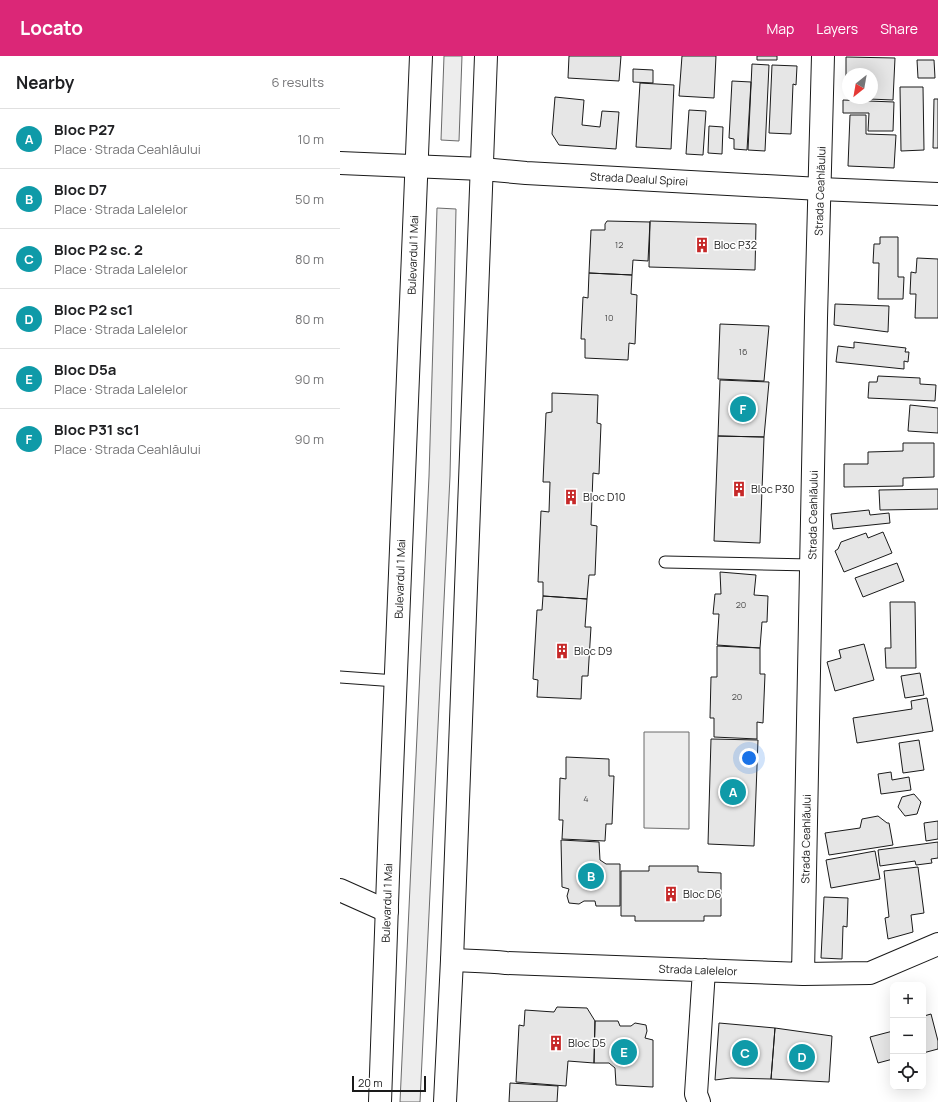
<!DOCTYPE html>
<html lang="en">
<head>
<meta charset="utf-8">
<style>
	:root { --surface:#fff; --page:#f2f2f2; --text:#202124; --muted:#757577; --line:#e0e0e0; --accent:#db2777 }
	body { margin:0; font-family:Manrope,sans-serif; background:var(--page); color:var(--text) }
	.controls { position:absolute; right:12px; bottom:12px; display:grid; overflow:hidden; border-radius:8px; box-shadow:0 4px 16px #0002 }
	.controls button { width:36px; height:36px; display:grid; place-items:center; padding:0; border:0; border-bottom:1px solid var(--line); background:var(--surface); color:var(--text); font:20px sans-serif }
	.compass { position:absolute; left:502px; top:12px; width:36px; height:36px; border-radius:50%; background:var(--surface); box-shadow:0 4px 16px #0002; rotate:211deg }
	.scale { position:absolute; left:12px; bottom:10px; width:74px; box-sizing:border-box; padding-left:4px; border:2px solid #1a1a1a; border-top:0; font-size:11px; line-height:14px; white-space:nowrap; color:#1a1a1a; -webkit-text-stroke:3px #fff; paint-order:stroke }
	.you { position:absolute; left:409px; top:702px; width:14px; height:14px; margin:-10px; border:3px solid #fff; border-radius:50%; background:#1a73e8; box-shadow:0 0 0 6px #1a73e833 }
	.badge { display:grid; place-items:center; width:26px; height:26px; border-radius:50%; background:var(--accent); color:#fff; font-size:13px; font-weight:700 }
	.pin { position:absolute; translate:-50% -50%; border:2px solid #fff; box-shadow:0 1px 4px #0006 }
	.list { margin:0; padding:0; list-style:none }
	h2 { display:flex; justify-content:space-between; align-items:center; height:52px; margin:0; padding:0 16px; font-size:17px }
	h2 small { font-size:13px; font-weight:400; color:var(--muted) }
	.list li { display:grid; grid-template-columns:26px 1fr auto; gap:12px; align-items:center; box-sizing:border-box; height:60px; padding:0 16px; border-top:1px solid var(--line) }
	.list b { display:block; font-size:15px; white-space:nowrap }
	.list p { margin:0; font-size:13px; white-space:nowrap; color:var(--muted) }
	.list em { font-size:13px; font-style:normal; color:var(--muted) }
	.icon { flex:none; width:22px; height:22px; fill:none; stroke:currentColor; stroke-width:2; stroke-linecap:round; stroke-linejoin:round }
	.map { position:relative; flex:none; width:598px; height:1046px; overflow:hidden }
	header { display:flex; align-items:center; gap:24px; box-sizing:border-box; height:56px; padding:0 20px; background:var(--accent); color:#fff }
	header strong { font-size:19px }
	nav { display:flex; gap:22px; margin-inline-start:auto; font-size:14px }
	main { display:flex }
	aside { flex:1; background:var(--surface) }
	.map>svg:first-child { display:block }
</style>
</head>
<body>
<header>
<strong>Locato</strong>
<nav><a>Map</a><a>Layers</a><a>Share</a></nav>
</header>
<main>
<aside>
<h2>Nearby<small>6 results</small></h2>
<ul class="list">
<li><span class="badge" style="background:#0f9aa8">A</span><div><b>Bloc P27</b><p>Place · Strada Ceahlăului</p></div><em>10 m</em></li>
<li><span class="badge" style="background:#0f9aa8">B</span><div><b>Bloc D7</b><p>Place · Strada Lalelelor</p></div><em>50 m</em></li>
<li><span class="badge" style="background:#0f9aa8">C</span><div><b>Bloc P2 sc. 2</b><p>Place · Strada Lalelelor</p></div><em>80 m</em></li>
<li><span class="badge" style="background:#0f9aa8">D</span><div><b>Bloc P2 sc1</b><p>Place · Strada Lalelelor</p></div><em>80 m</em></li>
<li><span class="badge" style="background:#0f9aa8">E</span><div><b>Bloc D5a</b><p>Place · Strada Lalelelor</p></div><em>90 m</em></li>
<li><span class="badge" style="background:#0f9aa8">F</span><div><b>Bloc P31 sc1</b><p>Place · Strada Ceahlăului</p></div><em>90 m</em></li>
</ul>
</aside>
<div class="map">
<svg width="598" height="1046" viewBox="0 0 598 1046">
	<rect width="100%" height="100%" fill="#fff"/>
	<path fill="#ededed" stroke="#6a6a6a" d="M104 0H122L119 85 101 84Z
		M97 152 116 153 110 420 80 1046H60L89 420Z
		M304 676H349V773L304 772Z"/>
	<path fill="#e6e6e6" stroke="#1a1a1a" d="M229 0H281L279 25 228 22Z
		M342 0H376L374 42 339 40Z
		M417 0H437V4H417Z
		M506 1 555 2 553 44 529 43V42H532V18H508V25H506Z
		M577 4H594L595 22H578Z
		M412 8 429 9 425 95 408 94Z
		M432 9 457 10 456 29 453 28 451 78 429 77Z
		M293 13 313 14V27L293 26Z
		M392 25 411 26 407 94 394 93V83L389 82Z
		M300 27 334 29 331 93 296 91Z
		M560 31H583L584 94 561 95Z
		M215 41 244 44 242 69 260 71 262 55 279 56 276 93 219 89 212 78Z
		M594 43H598V92H593Z
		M503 44 554 46 553 75H528L529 57H503Z
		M349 54 366 55 363 99 346 98Z
		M510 59H526V78L556 79 554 112 508 110Z
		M369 70 383 71 382 98 368 97Z
		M267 165 310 166 308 205 293 204 292 219 249 217 251 174H265V168Z
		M310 165 416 168 415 214 309 211Z
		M540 181H558V221H564L563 243H538L539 207H533L534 188H540Z
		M577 202 598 203V262H575L576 238H570L571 216 576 217Z
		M249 217 292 219 291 238 297 239 295 288 289 287 288 304 245 302V283H241L243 241 248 242Z
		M495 248 549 250 548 276 494 269Z
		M380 268 429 270 424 325 378 323Z
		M514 286 566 292 565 296H569L568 306 564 305V313L496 306 498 290 514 292Z
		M538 320 580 322V328L596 329 595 345 528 342 529 326H537Z
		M380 324 429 326 424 381 378 380Z
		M212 337 258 339 257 367 261 368 259 418 253 417 251 469 257 470 255 519H249L247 543 203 540V526H198L201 455 209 456 210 426H203L206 357 212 356Z
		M570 349 598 352V377L568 375Z
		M378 380 424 381 420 487 374 485Z
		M563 387H594V421L563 422V430L504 431V408H528V396L563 395Z
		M598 433V453L540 454 539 434Z
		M529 454 530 459 549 457 550 467 493 473 491 458Z
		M543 476 552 497 504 516 495 495 498 493 501 486 526 477 528 482Z
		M557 507 564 525 523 541 515 522Z
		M380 516 416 519 414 539 428 540 427 566H422L420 592 377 589 379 558H373L375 538H381Z
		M203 540 247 543 245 571H251L248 620H242L241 643 197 641 198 624 193 623 197 554H202Z
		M550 546H575L576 612H546L545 592H551Z
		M524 588 534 624 495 635 487 606 501 602 499 594Z
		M377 590 420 592V618H425L423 667 417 666V683L374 681V662H370L371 621H377Z
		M580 617 584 639 565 642 561 620Z
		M587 642 593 675 517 687 513 662 572 653 571 645Z
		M371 683 418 684 414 790 368 788Z
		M579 684 584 714 563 717 559 687Z
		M226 701 269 703V720H274L272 768H266L265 785 222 783 223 764H219L220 722 226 723Z
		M551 716 552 724 569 721 571 734 541 738 538 718Z
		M574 738 581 746 577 758 565 760 558 751 562 741Z
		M538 760 547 767H549L553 789 489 799 485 777 520 772 522 763Z
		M598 765V783L586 785 584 767Z
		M221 784 259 786 260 804 266 808H280V850H256L255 845H244L239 848 229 847 227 840 229 833 222 831Z
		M598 786V802L591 803 592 807 576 809 575 805 540 810 538 794Z
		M535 795 540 823 491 832 486 804Z
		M309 810H358V816L381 817V860H364V865H295V860H281V815H309Z
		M578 811 584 857 571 859 573 876 548 883 545 862 549 861 544 815Z
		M484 841 508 842 507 871 503 870 502 903 481 902Z
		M217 951 247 952 255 965 254 1007 228 1005 226 1030 176 1026 179 969 184 970 185 954 214 956Z
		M583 956 584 960 591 958 598 985V993L583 997Z
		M255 965H278L280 970H291L295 967 306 969 307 975 305 982 313 984V1031L276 1029 275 1012 269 1007H254Z
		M379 967 435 972 431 1023 391 1022 375 1024Z
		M435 972 492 980 489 1026 431 1023Z
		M553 975V1003L538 1007 530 981Z
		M170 1027 218 1030 217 1046H169Z"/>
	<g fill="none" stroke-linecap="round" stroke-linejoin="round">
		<defs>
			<path id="service" d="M325 506 472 509
				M0 621 56 625"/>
			<path id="minor" d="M0 834 47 855
				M112 904C130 905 148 905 166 907L463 918 530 917 598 888
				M463 918 476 262 483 0
				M359 1046 356 1038 364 914"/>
			<path id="tertiary" d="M0 107 142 113 186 117 480 133 598 138"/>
			<path id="secondary" d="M40 1046 50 764 81 0
				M105 1046 112 904 146 0"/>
		</defs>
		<use href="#service" stroke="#1a1a1a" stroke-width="13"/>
		<use href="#minor" stroke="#1a1a1a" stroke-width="24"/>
		<use href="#tertiary" stroke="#1a1a1a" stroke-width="24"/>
		<use href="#secondary" stroke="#1a1a1a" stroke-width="24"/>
		<use href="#service" stroke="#fff" stroke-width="11"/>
		<use href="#minor" stroke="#fff" stroke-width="22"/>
		<use href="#tertiary" stroke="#fff" stroke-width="22"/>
		<use href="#secondary" stroke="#fff" stroke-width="22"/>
	</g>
	<defs>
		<symbol id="building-bare" viewBox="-9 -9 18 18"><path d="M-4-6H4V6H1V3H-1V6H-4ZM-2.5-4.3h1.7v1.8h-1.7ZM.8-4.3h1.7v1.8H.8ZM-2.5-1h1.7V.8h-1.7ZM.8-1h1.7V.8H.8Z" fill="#c62828" stroke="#fff" stroke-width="2.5" paint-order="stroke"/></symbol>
	</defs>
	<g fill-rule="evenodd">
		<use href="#building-bare" x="351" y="178" width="22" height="22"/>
		<use href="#building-bare" x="388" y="422" width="22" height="22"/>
		<use href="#building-bare" x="220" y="430" width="22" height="22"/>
		<use href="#building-bare" x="211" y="584" width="22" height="22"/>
		<use href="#building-bare" x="320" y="827" width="22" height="22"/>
		<use href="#building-bare" x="205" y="976" width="22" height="22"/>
	</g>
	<g text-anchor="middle" stroke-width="3" stroke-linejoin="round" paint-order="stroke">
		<g font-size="9" fill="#4d4d4d">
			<text x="279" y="192">12</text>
			<text x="269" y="265">10</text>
			<text x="403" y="299">16</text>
			<text x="401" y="552">20</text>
			<text x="397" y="644">20</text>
			<text x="246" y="746">4</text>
		</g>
		<g font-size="11" fill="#1a1a1a" stroke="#fff">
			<text transform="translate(299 123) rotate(3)" y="4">Strada Dealul Spirei</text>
			<text transform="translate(480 135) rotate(-88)" y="4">Strada Ceahlăului</text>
			<text transform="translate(73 199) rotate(-88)" y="4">Bulevardul 1 Mai</text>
			<text transform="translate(473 459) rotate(-89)" y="4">Strada Ceahlăului</text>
			<text transform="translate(60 523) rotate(-88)" y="4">Bulevardul 1 Mai</text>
			<text transform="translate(466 783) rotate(-89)" y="4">Strada Ceahlăului</text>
			<text transform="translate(47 847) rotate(-88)" y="4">Bulevardul 1 Mai</text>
			<text transform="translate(358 914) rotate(2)" y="4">Strada Lalelelor</text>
		</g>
		<g font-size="11" fill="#1a1a1a" stroke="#fff" text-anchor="start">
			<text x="374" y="193">Bloc P32</text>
			<text x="411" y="437">Bloc P30</text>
			<text x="243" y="445">Bloc D10</text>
			<text x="234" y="599">Bloc D9</text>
			<text x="343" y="842">Bloc D6</text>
			<text x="228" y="991">Bloc D5</text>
		</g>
	</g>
</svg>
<div class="controls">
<button>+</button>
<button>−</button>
<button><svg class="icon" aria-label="locate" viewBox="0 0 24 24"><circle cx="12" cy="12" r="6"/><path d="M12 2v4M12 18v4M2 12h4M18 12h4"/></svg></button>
</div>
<svg class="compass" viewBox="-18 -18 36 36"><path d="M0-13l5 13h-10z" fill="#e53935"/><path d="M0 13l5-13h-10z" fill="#757577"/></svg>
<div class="scale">20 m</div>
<div class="you"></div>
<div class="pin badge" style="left:393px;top:736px;background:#0f9aa8">A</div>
<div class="pin badge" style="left:251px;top:820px;background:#0f9aa8">B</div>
<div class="pin badge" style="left:405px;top:997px;background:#0f9aa8">C</div>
<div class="pin badge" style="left:462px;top:1001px;background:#0f9aa8">D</div>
<div class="pin badge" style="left:284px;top:996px;background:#0f9aa8">E</div>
<div class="pin badge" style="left:403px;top:353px;background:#0f9aa8">F</div>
</div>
</main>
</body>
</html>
